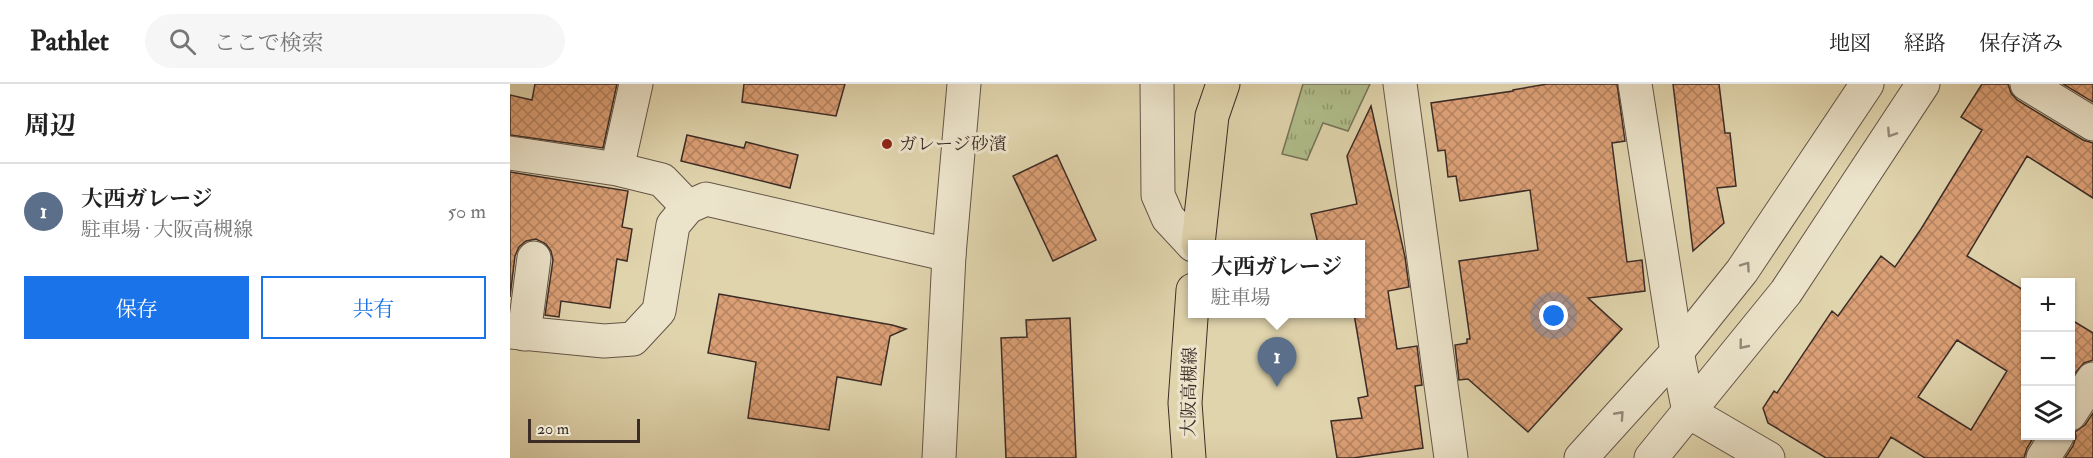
<!DOCTYPE html>
<html lang="ja">
<head>
<meta charset="utf-8">
<style>
	:root { --surface:#fff; --page:#f6f6f6; --text:#222; --muted:#767676; --line:#e0e0e0; --accent:#1a73e8 }
	body { margin:0; font-family:"IM FELL Double Pica","Noto Serif JP",serif; background:var(--page); color:var(--text) }
	.controls { position:absolute; right:18px; bottom:18px; display:grid; overflow:hidden; border-radius:0px; box-shadow:0 2px 4px #0004 }
	.controls button { width:54px; height:54px; display:grid; place-items:center; padding:0; border:0; border-bottom:2px solid var(--line); background:var(--surface); color:var(--text); font:30px sans-serif }
	.scale { position:absolute; left:18px; bottom:15px; width:112px; box-sizing:border-box; padding-left:6px; border:3px solid #3c2c26; border-top:0; font-size:16px; line-height:21px; white-space:nowrap; color:#3c2c26; -webkit-text-stroke:4px #ebe3ca; paint-order:stroke }
	.you { position:absolute; left:1044px; top:232px; width:21px; height:21px; margin:-15px; border:4px solid #fff; border-radius:50%; background:#1a73e8; box-shadow:0 0 0 9px #1a73e833 }
	.badge { display:grid; place-items:center; width:39px; height:39px; border-radius:50%; background:var(--accent); color:#fff; font-size:20px; font-weight:700 }
	.pin { position:absolute; translate:-50% -50px; filter:drop-shadow(0 2px 3px #0008) }
	.pin::after { content:''; position:absolute; top:32px; width:21px; height:18px; background:inherit; clip-path:polygon(0 0,100% 0,50% 100%) }
	.popup { position:absolute; left:678px; top:156px; width:177px; height:78px; box-sizing:border-box; display:grid; place-content:center; border-radius:0px; background:var(--surface); filter:drop-shadow(0 2px 4px #0005); font-size:20px; white-space:nowrap; color:var(--muted) }
	.popup b { font-size:22px; color:var(--text) }
	.popup::after { content:''; position:absolute; left:50%; top:100%; margin-left:-12px; border:12px solid transparent; border-top-color:var(--surface) }
	.list { margin:0; padding:0; list-style:none }
	h2 { display:flex; justify-content:space-between; align-items:center; height:78px; margin:0; padding:0 24px; font-size:26px }
	h2 small { font-size:20px; font-weight:400; color:var(--muted) }
	.list li { display:grid; grid-template-columns:39px 1fr auto; gap:18px; align-items:center; box-sizing:border-box; height:96px; padding:0 24px; border-top:2px solid var(--line) }
	.list b { display:block; font-size:22px; white-space:nowrap }
	.list p { margin:0; font-size:20px; white-space:nowrap; color:var(--muted) }
	.list em { font-size:20px; font-style:normal; color:var(--muted) }
	.actions { display:flex; gap:12px; padding:18px 24px }
	.actions a { flex:1; padding:14px 0; border:2px solid var(--accent); border-radius:0px; text-align:center; font-size:21px; color:var(--accent) }
	.actions .main { background:var(--accent); color:#fff }
	.icon { flex:none; width:33px; height:33px; fill:none; stroke:currentColor; stroke-width:2; stroke-linecap:round; stroke-linejoin:round }
	.map { position:relative; flex:none; width:1583px; height:374px; overflow:hidden }
	header { display:flex; align-items:center; gap:36px; box-sizing:border-box; height:84px; padding:0 30px; background:var(--surface); border-bottom:2px solid var(--line) }
	header strong { font-size:28px }
	nav { display:flex; gap:33px; margin-inline-start:auto; font-size:21px }
	.search { width:420px; height:54px; background:var(--page); display:flex; align-items:center; gap:15px; box-sizing:border-box; padding:0 21px; border-radius:33px; color:var(--muted); font-size:22px }
	main { display:flex }
	aside { flex:1; background:var(--surface) }
	.map>svg:first-child { display:block }
</style>
</head>
<body>
<header>
<strong>Pathlet</strong>
<div class="search"><svg class="icon" aria-label="search" viewBox="0 0 24 24"><circle cx="10" cy="10" r="6"/><path d="M15 15l6 6"/></svg>ここで検索</div>
<nav><a>地図</a><a>経路</a><a>保存済み</a></nav>
</header>
<main>
<aside>
<h2>周辺<small></small></h2>
<ul class="list">
<li><span class="badge" style="background:#5c6f8a">1</span><div><b>大西ガレージ</b><p>駐車場 · 大阪高槻線</p></div><em>50 m</em></li>
</ul>
<div class="actions"><a class="main">保存</a><a>共有</a></div>
</aside>
<div class="map">
<svg width="1583" height="374" viewBox="0 0 1583 374">
	<defs>
		<pattern id="grass-tufts" width="24" height="20" patternUnits="userSpaceOnUse" patternTransform="scale(1.5)"><rect width="24" height="20" fill="#b0bd8b"/><path d="M3 7l-1-3M5 7V3M7 7l1-3M15 17l-1-3M17 17v-4M19 17l1-3" fill="none" stroke="#909a71"/></pattern>
		<pattern id="building-cross-hatch" width="8" height="8" patternUnits="userSpaceOnUse" patternTransform="scale(1.5)"><rect width="8" height="8" fill="#db9f75"/><path d="M0 0l8 8M0 8l8-8" fill="none" stroke="#b38260"/></pattern>
	</defs>
	<rect width="100%" height="100%" fill="#e0d4ad"/>
	<filter id="stains"><feTurbulence type="fractalNoise" baseFrequency=".00333" numOctaves="4"/><feColorMatrix values="0 0 0 0 .2 0 0 0 0 .09 0 0 0 0 .02 0 0 0 .5 -.17"/></filter>
	<radialGradient id="worn" r=".72"><stop offset=".6" stop-color="#630" stop-opacity="0"/><stop offset="1" stop-color="#630" stop-opacity=".3"/></radialGradient>
	<path fill="url(#grass-tufts)" stroke="#767458" stroke-width="1.5" d="M793 0H860L838 47 813 39 797 76 772 70Z"/>
	<path fill="url(#building-cross-hatch)" stroke="#3c2c26" stroke-width="1.5" fill-rule="evenodd" d="M25 0H107L93 64 0 51V11L22 16Z
		M234 0H335L326 32 232 18Z
		M1037 0H1107L1115 57 1102 59 1117 178 1132 176 1135 207 1078 214 1112 245 1018 348 958 295 949 296 945 261 957 259V255H960L949 177 1028 166 1020 106 950 117 946 92 938 93 935 66 928 67 921 19 1003 7V6Z
		M1163 0H1209L1215 49H1220L1226 102 1207 104 1214 139 1183 167Z
		M1472 0H1498L1501 9 1507 16 1573 56 1583 59V114L1517 72 1457 172 1515 207V351H1525L1517 364 1514 374H1415L1381 353 1368 374H1316L1258 339 1253 324 1264 307 1267 309 1322 227 1328 232 1371 172 1385 183 1411 145 1472 46 1451 33ZM1447 256 1497 287 1461 346 1408 313Z
		M1553 0H1583V18Z
		M861 22 895 173 899 203 878 207 887 265 907 262 912 301 905 302 913 364 843 374H827L821 337 852 334 848 314 858 312 844 230H851V160H808L801 130 847 120 837 72Z
		M177 51 234 64 236 58 288 71 280 104 171 77Z
		M547 71 586 156 543 177 503 92Z
		M0 88 118 107 112 143 122 145 117 177 107 175 100 224 51 217 49 233 35 231 43 176 41 167 36 160 26 155 16 157 9 163 5 172 0 213Z
		M209 210 382 241 396 245 380 252 371 301 327 293 319 346 238 334 246 278 198 269Z
		M560 234 566 374H496L491 254 517 253 516 236Z
		M1560 235 1583 249V276L1574 279 1560 295Z
		M1583 329V374H1555L1563 362 1566 353 1565 348 1575 341Z"/>
	<g fill="none" stroke-linecap="round" stroke-linejoin="round">
		<defs>
			<path id="minor" d="M647 0 648 111 658 134 683 161
				M890 0 941 374
				M1125 0 1167 268 1179 328
				M1517 0 1583 40
				M0 69 107 85 152 96 178 123
				M107 85 126 0
				M14 250 24 174
				M1560 330 1583 295
				M429 374 439 171 454 0
				M1533 374 1547 352"/>
			<path id="tertiary" d="M0 248 94 257 123 255 149 227 163 141 178 123 196 115 439 171
				M1179 328 1258 374
				M1071 374 1167 268 1232 187 1357 0
				M1141 374 1276 208 1413 0"/>
			<path id="primary" d="M688 160 702 32 713 0
				M679 374 675 319 683 206"/>
		</defs>
		<use href="#minor" stroke="#655648" stroke-width="35"/>
		<use href="#tertiary" stroke="#655648" stroke-width="35"/>
		<use href="#primary" stroke="#3c2c26" stroke-width="35"/>
		<use href="#minor" stroke="#ebe3ca" stroke-width="33"/>
		<use href="#tertiary" stroke="#ebe3ca" stroke-width="33"/>
		<use href="#primary" stroke="#e0d4ad" stroke-width="33"/>
	</g>
	<defs><path id="oneway-chevron" d="M-2-3.5L2.5 0L-2 3.5" fill="none" stroke-width="1.6" stroke-linecap="round" stroke-linejoin="round" transform="scale(1.5)"/></defs>
	<g stroke="#948878">
		<use href="#oneway-chevron" transform="translate(1381 49) rotate(123)"/>
		<use href="#oneway-chevron" transform="translate(1236 182) rotate(-55)"/>
		<use href="#oneway-chevron" transform="translate(1233 261) rotate(129)"/>
		<use href="#oneway-chevron" transform="translate(1110 331) rotate(-48)"/>
	</g>
	<circle fill="#8f2418" stroke="#ebe3ca" stroke-width="2" cx="377" cy="60" r="6"/>
	<g text-anchor="middle" stroke-width="6" stroke-linejoin="round" paint-order="stroke">
		<g font-size="18" fill="#3c2c26" stroke="#ebe3ca" text-anchor="start">
			<text x="389" y="66">ガレージ砂濱</text>
		</g>
		<g font-size="18" fill="#3c2c26" stroke="#ebe3ca">
			<text transform="translate(679 308) rotate(-89)" y="6">大阪高槻線</text>
		</g>
	</g>
	<rect width="100%" height="100%" filter="url(#stains)"/>
	<rect width="100%" height="100%" fill="url(#worn)"/>
</svg>
<div class="controls">
<button>+</button>
<button>−</button>
<button><svg class="icon" aria-label="layers" viewBox="0 0 24 24"><path d="M12 4l9 5-9 5-9-5zM3 14l9 5 9-5"/></svg></button>
</div>
<div class="scale">20 m</div>
<div class="you"></div>
<div class="pin badge" style="left:767px;top:303px;background:#5c6f8a">1</div>
<div class="popup"><b>大西ガレージ</b>駐車場</div>
</div>
</main>
</body>
</html>
